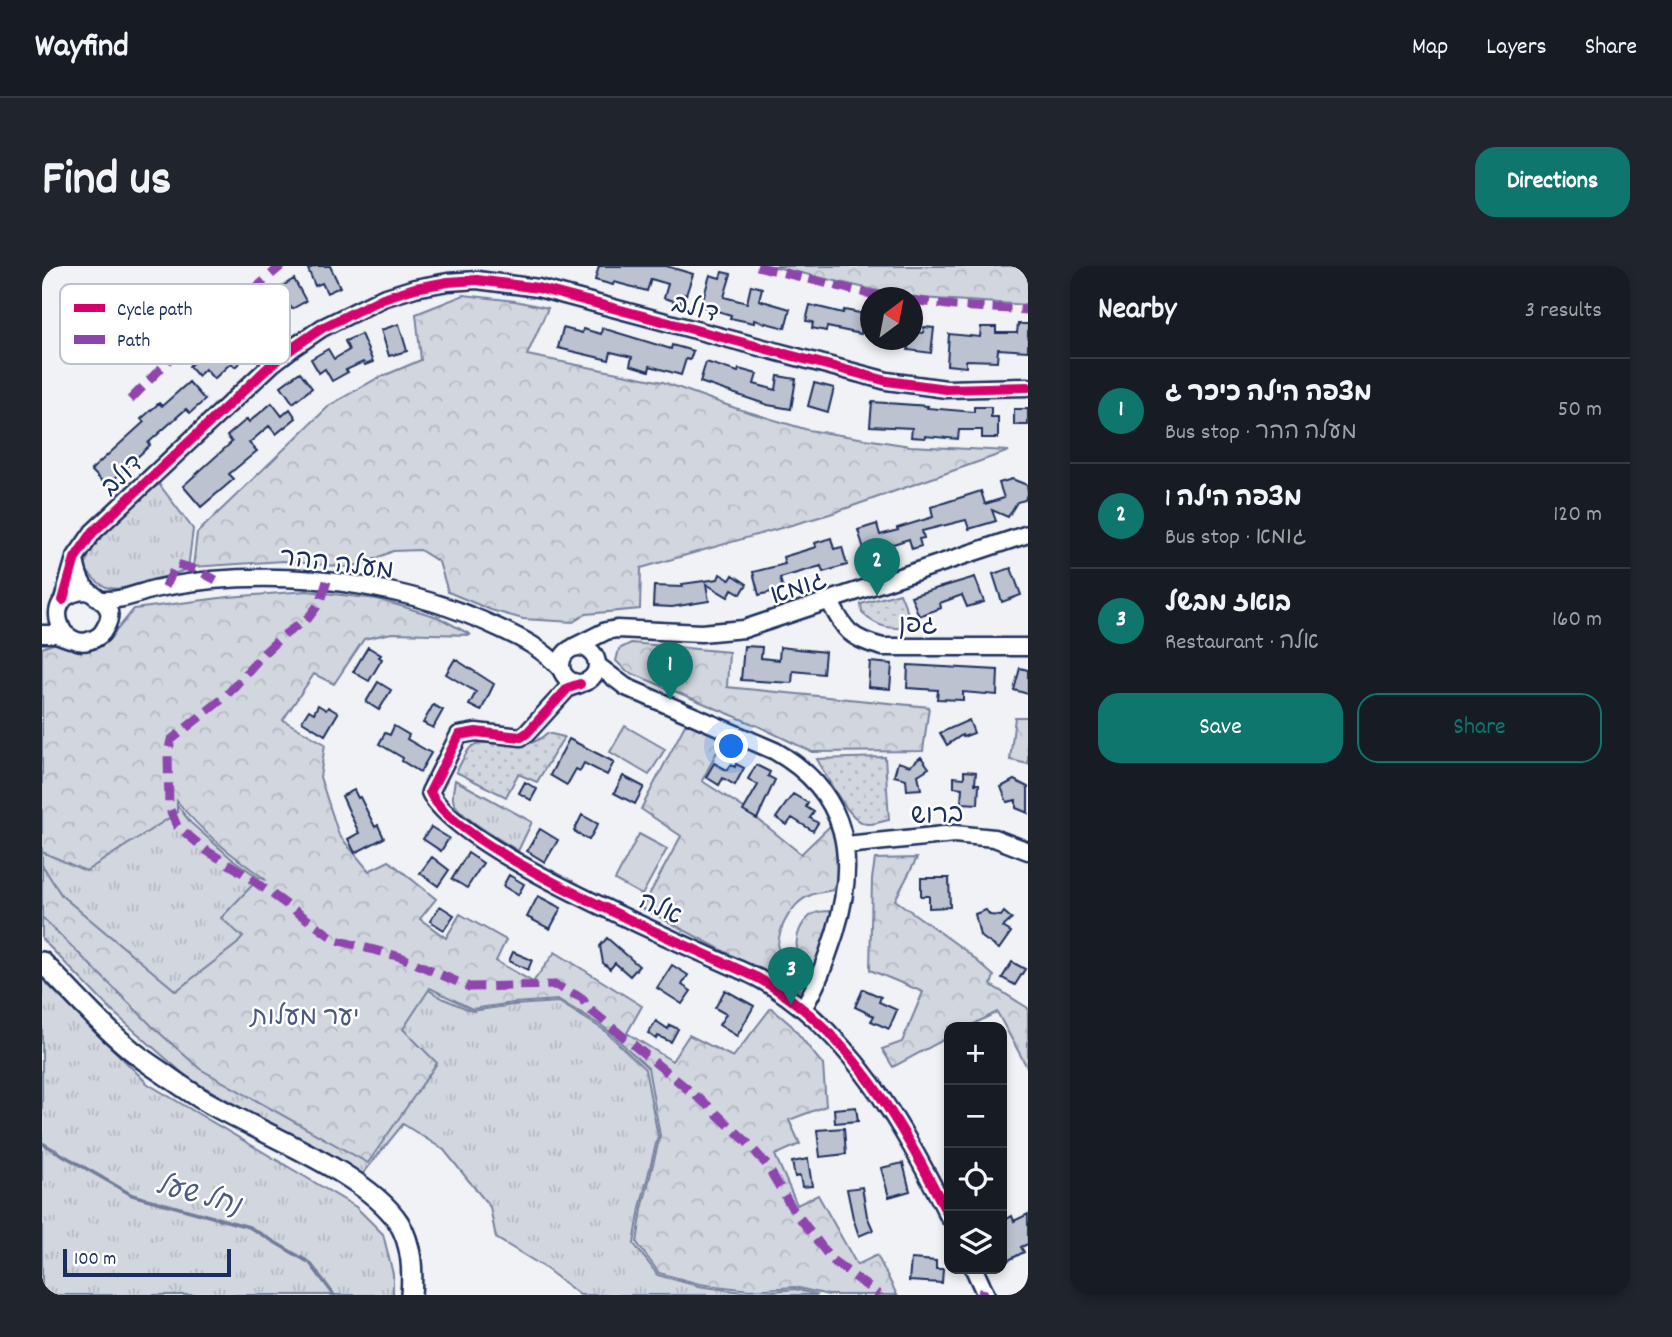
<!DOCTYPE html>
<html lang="en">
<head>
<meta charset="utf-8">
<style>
	:root { --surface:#171b24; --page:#20242c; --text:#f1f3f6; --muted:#9ea1a6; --line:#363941; --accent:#0f766e }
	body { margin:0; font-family:Dekko,"Playpen Sans Hebrew",sans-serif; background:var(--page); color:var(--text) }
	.controls { position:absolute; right:21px; bottom:21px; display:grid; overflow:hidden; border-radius:14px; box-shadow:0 4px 10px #0003 }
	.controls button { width:63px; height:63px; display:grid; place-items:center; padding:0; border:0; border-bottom:2px solid var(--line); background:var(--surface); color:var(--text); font:35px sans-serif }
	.compass { position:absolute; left:818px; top:21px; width:63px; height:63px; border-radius:50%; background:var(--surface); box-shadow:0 4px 10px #0003; rotate:32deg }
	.scale { position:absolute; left:21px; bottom:18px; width:168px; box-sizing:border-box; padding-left:7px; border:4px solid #1b2f5e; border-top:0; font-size:19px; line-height:24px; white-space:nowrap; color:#1b2f5e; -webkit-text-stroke:5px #fff; paint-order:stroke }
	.you { position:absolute; left:690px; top:481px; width:24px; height:24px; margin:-18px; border:5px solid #fff; border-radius:50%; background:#1a73e8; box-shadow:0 0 0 10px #1a73e833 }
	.badge { display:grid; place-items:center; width:46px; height:46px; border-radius:50%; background:var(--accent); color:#fff; font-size:23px; font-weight:700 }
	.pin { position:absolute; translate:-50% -58px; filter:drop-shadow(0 2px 4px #0008) }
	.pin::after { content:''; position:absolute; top:37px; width:24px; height:21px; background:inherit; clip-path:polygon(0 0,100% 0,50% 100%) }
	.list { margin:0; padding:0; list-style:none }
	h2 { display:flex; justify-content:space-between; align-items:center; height:91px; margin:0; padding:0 28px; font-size:30px }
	h2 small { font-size:23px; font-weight:400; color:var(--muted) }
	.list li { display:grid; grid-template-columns:46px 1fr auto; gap:21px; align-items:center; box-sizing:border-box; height:105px; padding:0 28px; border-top:2px solid var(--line) }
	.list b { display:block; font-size:26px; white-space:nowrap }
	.list p { margin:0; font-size:23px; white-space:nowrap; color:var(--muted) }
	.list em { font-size:23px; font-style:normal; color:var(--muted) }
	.actions { display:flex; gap:14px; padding:21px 28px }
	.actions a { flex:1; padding:16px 0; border:2px solid var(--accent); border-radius:21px; text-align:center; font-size:24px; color:var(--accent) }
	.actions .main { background:var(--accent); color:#fff }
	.icon { flex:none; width:38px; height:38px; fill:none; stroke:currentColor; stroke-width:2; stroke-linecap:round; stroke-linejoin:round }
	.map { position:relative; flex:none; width:986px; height:1029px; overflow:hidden; border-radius:21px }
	header { display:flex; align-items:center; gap:42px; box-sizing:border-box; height:98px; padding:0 35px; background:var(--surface); border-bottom:2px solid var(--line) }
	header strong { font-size:33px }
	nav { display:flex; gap:38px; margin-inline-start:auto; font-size:24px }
	.intro { display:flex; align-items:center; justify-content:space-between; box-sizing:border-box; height:168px; padding:0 42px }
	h1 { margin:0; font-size:49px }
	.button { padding:18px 32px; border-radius:21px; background:var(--accent); color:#fff; font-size:24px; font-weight:700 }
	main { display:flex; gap:42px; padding:0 42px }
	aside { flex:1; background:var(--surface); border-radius:21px; box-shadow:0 4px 10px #0003 }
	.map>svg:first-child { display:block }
</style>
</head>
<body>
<header>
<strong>Wayfind</strong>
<nav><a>Map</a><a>Layers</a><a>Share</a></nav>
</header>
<div class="intro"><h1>Find us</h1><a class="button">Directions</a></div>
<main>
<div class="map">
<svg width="986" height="1029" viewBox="0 0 986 1029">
	<defs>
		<pattern id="grass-tufts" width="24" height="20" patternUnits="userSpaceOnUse" patternTransform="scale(1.75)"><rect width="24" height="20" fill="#d2d6df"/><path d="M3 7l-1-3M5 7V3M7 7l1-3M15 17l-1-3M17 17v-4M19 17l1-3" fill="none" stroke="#b4b8c2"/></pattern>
		<pattern id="forest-crowns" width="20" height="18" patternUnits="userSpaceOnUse" patternTransform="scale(1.75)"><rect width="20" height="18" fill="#d2d6df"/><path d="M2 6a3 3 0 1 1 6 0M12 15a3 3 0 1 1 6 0" fill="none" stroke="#b4b8c2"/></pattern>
		<pattern id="park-dots" width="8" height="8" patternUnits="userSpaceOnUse" patternTransform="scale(1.75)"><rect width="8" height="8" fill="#d2d6df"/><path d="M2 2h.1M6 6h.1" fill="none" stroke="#b4b8c2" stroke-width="1.8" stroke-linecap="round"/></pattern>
	</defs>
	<rect width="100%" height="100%" fill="#f1f2f5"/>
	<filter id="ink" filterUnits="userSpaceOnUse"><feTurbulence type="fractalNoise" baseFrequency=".0143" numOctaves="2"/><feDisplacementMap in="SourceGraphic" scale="14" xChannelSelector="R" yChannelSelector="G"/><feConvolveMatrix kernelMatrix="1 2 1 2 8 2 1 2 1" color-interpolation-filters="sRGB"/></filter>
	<g filter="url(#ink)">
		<path fill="url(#grass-tufts)" stroke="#76829e" stroke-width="2" d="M117 218 151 263 146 303C127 309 83 329 64 321 55 317 49 310 43 303 48 266 90 240 117 218Z
			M0 443 120 520 149 557 189 592 317 683 402 733 430 745 471 739 517 736 562 764 603 803 616 870 598 942 592 978 616 1009 656 1020 708 1027 753 1023 776 1029H538L502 1001 454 972 448 941 402 884 361 858 320 909 146 812 70 745 0 673Z
			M413 514 490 556 476 585C461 575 419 552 412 537 409 530 412 521 413 514Z
			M0 713 106 818 314 941 341 968 351 1008V1029H0Z"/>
		<path fill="url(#forest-crowns)" stroke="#76829e" stroke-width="2" d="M729 0H986V39L862 31Z
			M422 29 473 35 506 42 485 89 621 116 693 142 766 164 868 180 967 185 788 248 599 302 598 343 544 348 531 356 481 353 449 344 406 326 397 296 378 284 351 285 321 298 304 301 241 295 151 301 155 267 288 139 334 113 379 94 374 48Z
			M265 325 335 333 396 351 429 369 350 367 322 373 292 418 272 408 241 454 283 478 278 511 297 569 327 605 347 595 394 633 378 653 404 672 418 648 464 674 454 695 491 716 513 686 600 740 585 767 630 795 647 769 691 791 729 742 749 759 781 799 784 840 747 854 758 878 733 889 755 939 776 929 815 999 835 989 855 1029H786L753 1021 708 1024 657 1018 617 1007 595 977 600 943 618 870 606 802 563 762 517 734 471 737 430 743 388 722 361 763 395 797 326 897 158 803 111 761 0 651V599L20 630 134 725 195 678 201 671 179 652 218 611 224 614C191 590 160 567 135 535V547L44 605 0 586V382L16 376 66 375 92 343 186 331Z
			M589 377 687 386 685 421 887 441 881 485 770 486 716 460 584 405 574 395 577 383Z
			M973 451H986V498L968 494Z
			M645 455 682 472 660 515 702 542 759 588 789 559C797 581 800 602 791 624 784 626 775 626 769 629 747 637 729 673 739 695 742 702 752 709 758 715V725L600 642 639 570 599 543Z
			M875 592 853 634 924 685 952 710 949 719 986 742V803L955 746 926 761H907V771L851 801 840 783 860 776 881 726 828 704 830 613 833 593Z
			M791 645 775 700C748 696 750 665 768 650 774 645 783 645 791 645Z"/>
		<path fill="url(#park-dots)" stroke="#76829e" stroke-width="2" d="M858 327 872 362C849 363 837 363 820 347L819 338Z
			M505 467 522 471 495 516 476 508 464 531 414 506C418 499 423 488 428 482 445 466 479 493 505 467Z
			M843 491 847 554C840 555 831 559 825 558 807 556 783 508 775 493Z"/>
		<path fill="#d2d6df" stroke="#76829e" stroke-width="2" d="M583 460 623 483 607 509 568 486Z
			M597 568 625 583 600 629 573 614Z"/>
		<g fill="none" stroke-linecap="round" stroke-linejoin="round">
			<path stroke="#707c9a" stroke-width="3.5" d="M0 877 90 929 207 961 268 997 292 1029"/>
		</g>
		<path fill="#bcc2d0" stroke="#1b2f5e" stroke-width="2" d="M273 0H288L298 21 285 27 280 17 273 20 266 3Z
			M557 0H624L651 8 644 29 641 28 639 37 622 32 626 18 609 13 605 25 572 16 571 19 553 14Z
			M680 6 689 8 682 31 705 37 709 19 720 22 717 34 748 43 743 62 712 54V57L688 52 689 49 659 40 668 9 678 12Z
			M252 13 264 35 250 43 237 22Z
			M768 39 801 47 802 44 823 48 819 68 785 61 784 65 770 62 771 56 764 55Z
			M357 58 365 85 347 90 339 64Z
			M976 58H986V85L956 83 955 95 924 94V101L905 99 907 68 938 71 939 61H954V67H975Z
			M882 61 892 62 889 87 866 84 867 74H871V66L881 67Z
			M521 62 540 67 541 63 559 68 560 62 629 83 630 79 651 85 648 94 644 93 639 109 608 100 607 105 588 99 590 91 569 86 567 94 516 82Z
			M319 68 331 96 323 99 321 96 304 104 306 106 290 115 283 103 277 107 269 93 286 83 292 93 307 84 303 75Z
			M186 73 194 80 200 75 210 85 193 101 189 97 172 113 163 103 156 110 147 100 165 83 171 88Z
			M664 96 696 106 697 103 715 108 712 118 734 124 736 110 754 113 749 143 726 139 658 116Z
			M258 106 270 122 251 137 239 120Z
			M147 116 163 134 148 147 144 143 106 177 108 179 65 220 49 204 102 156 99 153 117 137 120 140Z
			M772 117 792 122 786 146 766 140Z
			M830 136 886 140 885 142 932 146V141H949V151H956V172H940V164H917L916 173 883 170V172L869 171 870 162 828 160Z
			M230 137 240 150 248 143 254 152 234 168 227 160 207 177 215 185 187 208 192 213 159 241 141 220 190 176 185 170 205 153 207 156Z
			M972 143H986V159H972Z
			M970 213 985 219 986 225 983 234 975 236 966 251 950 244 954 255 927 263 924 254 880 265 882 272 877 273 879 280 870 283 867 273 848 279 851 289 831 295 827 281 822 283 816 264 835 258 838 269 856 264 855 262 891 251 889 241 939 225 943 238 962 232 957 217Z
			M789 272 792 283 800 281 805 299 781 306 779 300 738 312 741 323 717 329 711 306 743 298 741 291 774 281 773 277Z
			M969 302 979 329 960 336 951 308Z
			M678 308 688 314 691 309 705 318 699 328 690 323 686 331 664 318 667 335 630 341 611 340 612 320 641 321 640 318 676 313Z
			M933 311 942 336 925 341 920 329 898 337 899 342 877 350 869 330Z
			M702 380 720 381 719 392 737 394 738 381 783 386 781 408 751 405 750 417 699 414Z
			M326 381 339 389 337 391 340 393 327 415 311 406Z
			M413 393 452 418 439 445 427 439 434 426 404 408Z
			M828 396 850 398 848 423 826 421Z
			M866 399 956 404 955 429 921 426V434L895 433 896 424 865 422Z
			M978 402 986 404V428L972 424Z
			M336 416 349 424 337 444 324 436Z
			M276 439 284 444 286 441 296 447 283 469 260 455 267 444 272 447Z
			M391 439 401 444 391 462 381 457Z
			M927 454 932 467 921 471 920 469 905 479 898 467Z
			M352 460 367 469 365 473 389 487 378 506 360 495 361 492 337 478 343 467 348 469Z
			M527 473 572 496 565 509 542 497 538 505 534 503 525 519 508 509Z
			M879 491 887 502 876 509 879 523 865 524 864 513 852 510 856 496 868 500Z
			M672 497 685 504 689 499 693 501 694 498 702 502 693 519 681 512 677 519 664 511Z
			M714 499 728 506 726 510 733 514 715 553 701 545 716 519 706 513Z
			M922 505 934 506 933 518H937L936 538 919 537 920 522 912 521V511L922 512Z
			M581 510 602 521 593 538 572 527Z
			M972 514 986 521V547L974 542V534L965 536 959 521Z
			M483 516 495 523 489 534 477 527Z
			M312 524 316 532 318 531 333 561 336 559 342 572 313 587 306 573 317 567 300 530Z
			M751 528 766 537 764 541 772 546 768 552 776 557 771 565 750 552 745 559 734 552Z
			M540 549 556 558 547 574 532 565Z
			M389 561 407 572 399 585 381 573Z
			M498 563 516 574 503 596 485 585Z
			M426 587 441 597 425 622 410 613Z
			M390 591 407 604 396 620 378 607Z
			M467 609 482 618 476 629 461 620Z
			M879 612H907L908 641 887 642V630H879Z
			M496 630 519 642 508 663 485 651Z
			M398 640 412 649 402 664 388 655Z
			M944 644 948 649 959 650 962 646 970 653 961 661 969 666 957 683 938 670 933 648Z
			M565 672 597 700 588 710 573 697 568 703 561 697 558 680Z
			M471 686 490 694 486 704 467 695Z
			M970 696 983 703 973 719 960 712Z
			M630 699 646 709 640 719 649 725 640 738 615 722Z
			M821 723 839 731 837 736 855 744 847 763 829 755 832 750 813 741Z
			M683 724 712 740 695 770 677 759 684 748 673 742Z
			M614 755 626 763 628 759 636 763 629 776 616 770 614 773 606 767Z
			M814 841 816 855 793 857 792 843Z
			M802 862 804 888 778 891 775 864Z
			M766 893 770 920 760 921 758 910 753 911 750 896Z
			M861 897 868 925 847 931 839 902Z
			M820 921 825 950 831 964 817 970 811 952 805 923Z
			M986 948V978L979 981 982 986 963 996 960 989V956L970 950 972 955Z
			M869 993 894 995V1003H901L900 1017 867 1015Z"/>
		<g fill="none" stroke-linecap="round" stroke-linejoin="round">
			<defs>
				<path id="minor" d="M33 294C35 304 36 312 42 320 51 333 78 337 63 362 60 369 54 373 46 375 37 378 29 373 22 367 9 345 18 325 46 325
					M21 334 33 292 51 266 230 98 252 81 280 62 341 32 373 22 406 16 435 14 496 22 845 115 904 123 986 121
					M60 334C79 335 94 328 112 323 131 319 151 316 170 314 268 306 368 320 457 362 481 373 501 383 519 403
					M788 336C803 365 809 373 841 381H986
					M0 368H14L28 373
					M519 399a18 18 0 1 1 36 0a18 18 0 1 1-36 0Z
					M532 381 564 365 575 363 659 367 702 363 986 268
					M555 399 584 421 733 485C807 527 816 592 793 667 784 694 776 718 761 742
					M538 418 526 422 485 467 479 471 434 466 417 469 388 526C413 584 652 682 716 712 808 763 861 860 907 951
					M804 579 912 568 952 572 986 585
					M932 1003 944 1029"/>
				<path id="major" d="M0 696C36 732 70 773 112 801 130 813 147 826 165 836 218 867 325 907 357 957 370 979 371 1004 369 1029"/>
			</defs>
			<use href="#minor" stroke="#1b2f5e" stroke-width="21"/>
			<use href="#major" stroke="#1b2f5e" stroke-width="24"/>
			<use href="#minor" stroke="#fff" stroke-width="16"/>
			<use href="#major" stroke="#fff" stroke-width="19"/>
			<path stroke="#8e44ad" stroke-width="9" stroke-dasharray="18 9" stroke-linecap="butt" d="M715 0 823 27 851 32
				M870 34 913 40 986 44
				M88 134 130 91 159 70 239 0
				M285 315 279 335 267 351 238 372 222 387 184 430 129 474 126 487 127 541 135 560 165 585 195 603 294 674 359 691 427 721 513 719 540 732 546 742 664 838 704 875 724 898 750 942 790 994 837 1029
				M123 321 135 298 155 304 174 314
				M940 1029 941 1023"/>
			<defs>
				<path id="cycleway" d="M21 334 33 292 51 266 230 98 252 81 280 62 341 32 373 22 406 16 435 14 496 22 845 115 904 123 986 121
					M538 418 526 422 485 467 479 471 434 466 417 469 388 526C413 584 652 682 716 712 808 763 861 860 907 951"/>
			</defs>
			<use href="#cycleway" stroke="#fff" stroke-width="15"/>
			<use href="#cycleway" stroke="#d6006c" stroke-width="10"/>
		</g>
	</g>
	<g text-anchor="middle" stroke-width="5" stroke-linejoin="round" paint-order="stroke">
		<g font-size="26" fill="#1b2f5e" stroke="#fff">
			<text transform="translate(654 41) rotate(15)" y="9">דולב</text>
			<text transform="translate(79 208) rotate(-43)" y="9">דולב</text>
			<text transform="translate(295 296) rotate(7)" y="9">מעלה ההר</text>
			<text transform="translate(756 320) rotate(-18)" y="9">גומא</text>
			<text x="876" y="366">גפן</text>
			<text transform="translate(895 547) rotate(-2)" y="9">ברוש</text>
			<text transform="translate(619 641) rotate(25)" y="9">אלה</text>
		</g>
		<g font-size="26" fill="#49597e" stroke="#fff">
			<text x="263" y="758">יער מעלות</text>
		</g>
		<g font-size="28" font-style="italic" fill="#4c5c81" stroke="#fff">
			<text transform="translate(157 927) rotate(15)" y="10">נחל שעל</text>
		</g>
	</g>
	<rect x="18" y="18" width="230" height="80" rx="10" fill="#fff" stroke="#bbc1cf" stroke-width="2"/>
	<rect x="32" y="38" width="31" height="8" fill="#d6006c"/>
	<rect x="32" y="69" width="31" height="9" fill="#8e44ad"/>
	<g font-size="19" fill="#1b2f5e">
		<text x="75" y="49">Cycle path</text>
		<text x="75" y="80">Path</text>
	</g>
</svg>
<div class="controls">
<button>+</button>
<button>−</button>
<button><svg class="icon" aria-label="locate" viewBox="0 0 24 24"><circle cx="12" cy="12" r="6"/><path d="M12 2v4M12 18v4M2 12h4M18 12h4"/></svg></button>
<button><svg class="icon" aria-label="layers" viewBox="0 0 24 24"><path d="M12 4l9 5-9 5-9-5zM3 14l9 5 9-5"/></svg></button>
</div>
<svg class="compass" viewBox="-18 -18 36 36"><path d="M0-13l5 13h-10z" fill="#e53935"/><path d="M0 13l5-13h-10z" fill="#9ea1a6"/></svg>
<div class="scale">100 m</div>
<div class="you"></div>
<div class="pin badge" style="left:628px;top:434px">1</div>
<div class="pin badge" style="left:835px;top:330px">2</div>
<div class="pin badge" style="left:749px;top:739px">3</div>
</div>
<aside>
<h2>Nearby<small>3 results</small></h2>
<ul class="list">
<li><span class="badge">1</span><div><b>מצפה הילה כיכר ג</b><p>Bus stop · מעלה ההר</p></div><em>50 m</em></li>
<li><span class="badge">2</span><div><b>מצפה הילה 1</b><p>Bus stop · גומא</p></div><em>120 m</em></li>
<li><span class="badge">3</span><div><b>בואז מבשל</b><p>Restaurant · אלה</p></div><em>160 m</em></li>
</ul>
<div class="actions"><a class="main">Save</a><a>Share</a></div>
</aside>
</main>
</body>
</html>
